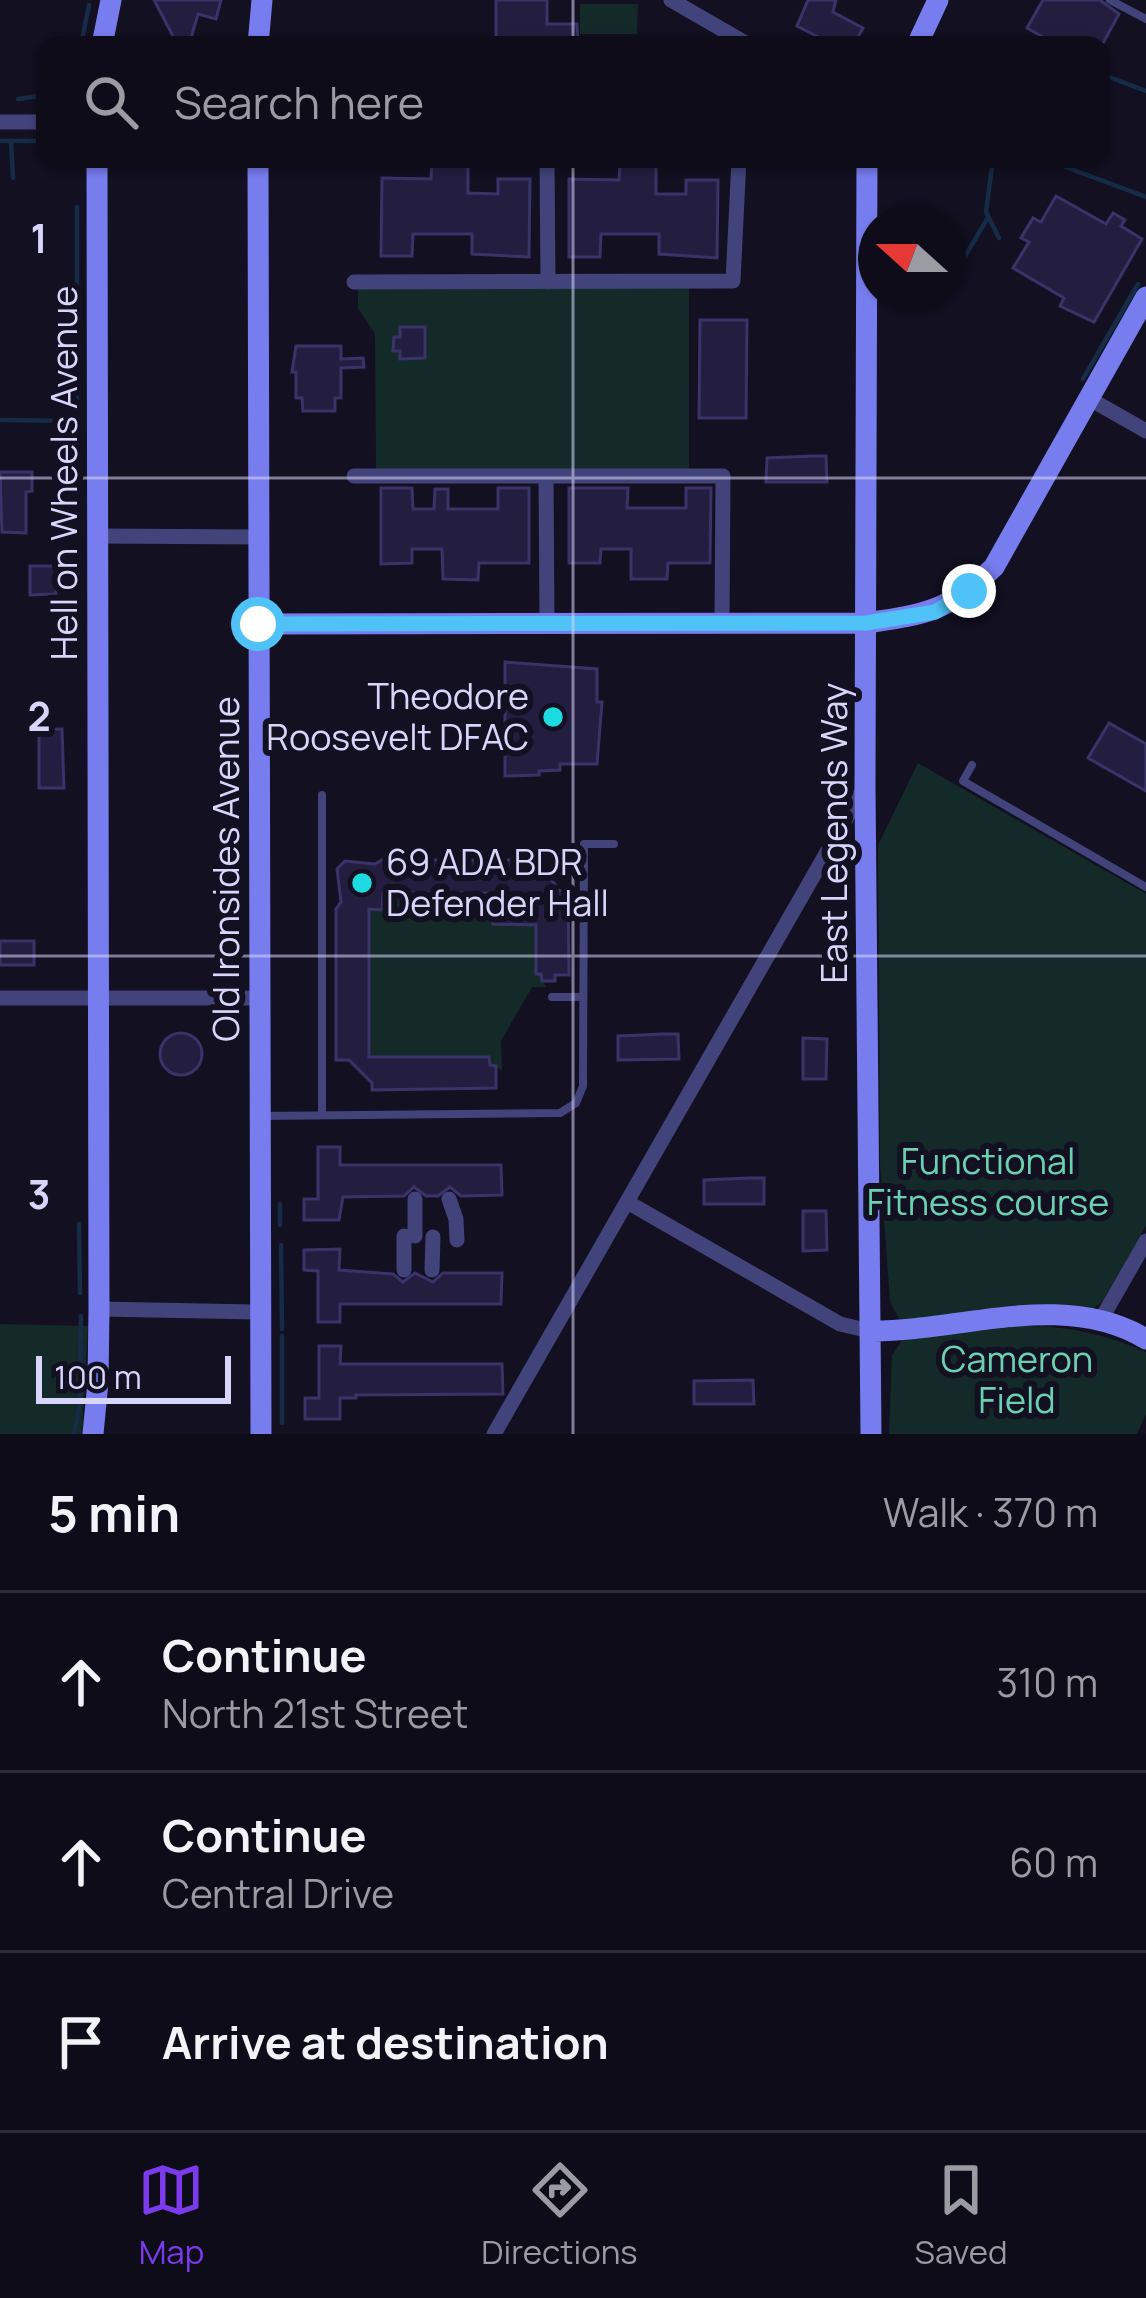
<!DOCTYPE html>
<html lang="en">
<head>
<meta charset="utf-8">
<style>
	:root { --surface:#0e0c19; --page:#171522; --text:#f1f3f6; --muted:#9b9ba2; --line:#2e2c38; --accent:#7c3aed }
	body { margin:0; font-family:Manrope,sans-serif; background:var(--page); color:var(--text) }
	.compass { position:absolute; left:858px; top:204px; width:108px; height:108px; border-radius:50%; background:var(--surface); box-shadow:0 3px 9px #0004; rotate:291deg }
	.scale { position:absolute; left:36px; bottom:30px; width:195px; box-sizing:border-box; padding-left:12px; border:6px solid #d7d5fa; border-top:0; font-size:33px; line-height:42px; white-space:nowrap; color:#d7d5fa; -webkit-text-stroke:9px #121021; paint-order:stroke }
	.stop { position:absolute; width:36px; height:36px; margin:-27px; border:9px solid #4fc3f7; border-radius:50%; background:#fff }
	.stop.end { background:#4fc3f7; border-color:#fff; box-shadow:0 3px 12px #0008 }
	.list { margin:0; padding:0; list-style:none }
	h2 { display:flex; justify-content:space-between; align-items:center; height:156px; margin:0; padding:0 48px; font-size:51px }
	h2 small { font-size:39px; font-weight:400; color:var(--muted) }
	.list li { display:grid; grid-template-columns:78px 1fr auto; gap:36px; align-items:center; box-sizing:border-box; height:180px; padding:0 48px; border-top:3px solid var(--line) }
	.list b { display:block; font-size:45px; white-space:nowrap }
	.list p { margin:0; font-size:39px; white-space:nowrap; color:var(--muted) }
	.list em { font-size:39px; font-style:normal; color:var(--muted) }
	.icon { flex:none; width:66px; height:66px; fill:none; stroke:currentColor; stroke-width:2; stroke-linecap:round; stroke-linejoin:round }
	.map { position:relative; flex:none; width:1146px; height:1434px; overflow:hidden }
	.search { position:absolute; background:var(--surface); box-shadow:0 3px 9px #0004; left:36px; right:36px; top:36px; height:132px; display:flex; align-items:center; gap:30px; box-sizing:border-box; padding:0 42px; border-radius:24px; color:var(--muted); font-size:45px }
	.sheet { height:696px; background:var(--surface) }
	nav { display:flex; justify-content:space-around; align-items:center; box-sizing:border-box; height:168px; border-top:3px solid var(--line); background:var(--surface); font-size:33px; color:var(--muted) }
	nav a { display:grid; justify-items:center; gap:6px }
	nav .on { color:var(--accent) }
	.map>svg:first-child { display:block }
</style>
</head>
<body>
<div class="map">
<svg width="1146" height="1434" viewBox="0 0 1146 1434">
	<rect width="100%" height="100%" fill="#121021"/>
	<path fill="#142a28" d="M580 4H638L637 34H580Z
		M689 286V472L376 471 375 334 358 308V287Z
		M918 763 1146 894V1226L1102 1302 1087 1313 900 1320 890 1302 880 1163 878 845Z
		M383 893H535L536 974H541L546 987H532L501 1041 502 1070 490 1065 489 1057 369 1059V909H382Z
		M0 1324 88 1326 82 1434H0Z
		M1022 1326C1066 1325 1105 1334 1146 1352V1414L1137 1434H889L892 1355 903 1339Z"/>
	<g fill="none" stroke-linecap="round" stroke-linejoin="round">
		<path stroke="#152b46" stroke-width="4.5" d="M81 45 89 5
			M1101 74 1146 91
			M18 99 45 95
			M0 141H40
			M11 141 13 178
			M993 159 986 212 999 238
			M1044 159 1146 197
			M77 207V435
			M963 260 987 219
			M1083 379 1138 284
			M0 420 77 421
			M79 1224 80 1293
			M280 1225V1204
			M281 1245 282 1329
			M282 1336V1423
			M74 1434 80 1404 81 1316"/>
	</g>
	<path fill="#231e40" stroke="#3a3369" stroke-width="3" d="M154 0H221L216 19 198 14 189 45H170L173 36Z
		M496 0H547V24H577L578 45H496Z
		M808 0H836L833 12 863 28 858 37 874 45H834L797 26Z
		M1043 0H1100L1119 14 1102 45H1057L1027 28Z
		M432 162 468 163V193L498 194V179H530L529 257 472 254V234H413L412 256H381L382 178 431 179Z
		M620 163 656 164V194H686V180H718L717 258 659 254V234H601L600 257H569V179L619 180Z
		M1056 196 1106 224 1113 213 1125 220 1121 226 1142 239 1094 322 1060 306 1064 298 1013 268 1029 242 1021 238 1033 218 1041 222Z
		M700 320H747L746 418H699Z
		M400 327H425V358L400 359V351H393L394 337H400Z
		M296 346H341V359L363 358 364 367 341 368V398H335V411H303L302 398H296V372H292Z
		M812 456H826L827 482H766L767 458Z
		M0 472H32V491L26 492V533L2 532Z
		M381 488H412L413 509H434L435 489H448V509H498V488H529V563H479L478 580 443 579 442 549H412V563L381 564Z
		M569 488H628L627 508H686V488H711L710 563H668L667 579H631V549H601L600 563H569Z
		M30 566H56V594L30 595Z
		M505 662 597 669V702H602L597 764H560V770L539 771V775L505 776Z
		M1109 723 1146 744V791L1088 758Z
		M39 729H62L64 788H39Z
		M382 860H532L533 869H540L555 884V890L568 891 569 975H555V981H542L541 974H536V925L493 924V893H383L382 910 369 909V1057H489L490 1065 496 1066V1088L372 1090V1083L349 1060H336V909L341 902 337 869 345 861 375 864Z
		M0 941H34V965H0Z
		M160 1054a21 21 0 1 1 42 0a21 21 0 1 1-42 0Z
		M664 1034H678L679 1059 618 1060V1036Z
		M803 1038 827 1039 826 1079H803Z
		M318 1147H340V1165H501L502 1195 461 1196 450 1187 438 1196H426L414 1187 404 1196 343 1197 339 1220H304V1199H318Z
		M749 1178H764V1204H704V1180Z
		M803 1211H826L827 1250 803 1251Z
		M340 1249 339 1270 393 1274 403 1282 415 1273 433 1282 443 1273H502L501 1304H340V1322H318V1271L304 1270V1250Z
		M319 1346H341L340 1364H502L503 1394 356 1395V1398H340V1419H305V1398H319Z
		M753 1380 754 1404H694V1381Z"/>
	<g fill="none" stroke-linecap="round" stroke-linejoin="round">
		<path stroke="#41437a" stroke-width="8" d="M1110 0 1146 19
			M972 765 963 781 1146 887
			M322 795V1114
			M552 997H583
			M261 1116 560 1113 576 1103 583 1086 584 844H614"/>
		<path stroke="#41437a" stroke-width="15" d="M671 0 749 45
			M0 122H45
			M547 159 548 282
			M354 282 733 281 739 159
			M1088 398 1146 431
			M354 476H723L722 621
			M546 476 547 621
			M98 536 257 537
			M0 998H259
			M449 1199 456 1219 457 1240
			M629 1203 840 1324 870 1331
			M415 1236V1199
			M404 1270V1236
			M432 1270 433 1237
			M99 1309 261 1312
			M1099 1323 1146 1241
			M494 1434 862 791"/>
		<path stroke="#777def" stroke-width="21" d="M102 45 111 0
			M258 45 262 0
			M917 45 938 0
			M258 159 261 1434
			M867 159 865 787 871 1434
			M258 624 866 623C928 614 948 611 994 567L1146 297
			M870 1331C961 1332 1062 1289 1146 1339
			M93 1434 98 1382 99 1309 97 159"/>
	</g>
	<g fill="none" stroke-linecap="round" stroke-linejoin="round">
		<path stroke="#4fc3f7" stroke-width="15" d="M258 624 866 623 935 612 969 591"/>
	</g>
	<path fill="none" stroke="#d7d5fa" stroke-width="3" stroke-opacity="0.55" d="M573 0V45M573 159V1434M0 478H1146M0 956H1146"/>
	<g fill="#1bdbe0" stroke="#121021" stroke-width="4.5">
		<circle cx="553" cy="717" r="12"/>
		<circle cx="362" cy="883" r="12"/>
	</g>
	<g text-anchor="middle" stroke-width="12" stroke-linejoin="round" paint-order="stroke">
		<g font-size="36" fill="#d7d5fa" stroke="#121021">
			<text transform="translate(64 473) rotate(-90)" y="13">Hell on Wheels Avenue</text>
			<text transform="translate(834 833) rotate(-90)" y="13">East Legends Way</text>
			<text transform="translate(226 869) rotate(-90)" y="13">Old Ironsides Avenue</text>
		</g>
		<g font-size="36" fill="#d7d5fa" stroke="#121021" text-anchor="end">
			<text x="529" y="709">Theodore<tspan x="529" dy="41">Roosevelt DFAC</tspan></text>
			<text x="386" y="875" text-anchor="start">69 ADA BDR<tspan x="386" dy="41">Defender Hall</tspan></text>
		</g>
		<g font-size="36" fill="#6ad1b0" stroke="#121021">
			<text x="988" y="1174">Functional<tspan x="988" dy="41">Fitness course</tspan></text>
			<text x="1017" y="1372">Cameron<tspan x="1017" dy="41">Field</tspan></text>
		</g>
	</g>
	<g font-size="39" text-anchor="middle" font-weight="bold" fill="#d7d5fa" stroke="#121021" stroke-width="12" stroke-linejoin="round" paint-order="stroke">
		<text x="39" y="253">1</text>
		<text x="39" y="731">2</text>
		<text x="39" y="1209">3</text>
	</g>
</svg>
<svg class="compass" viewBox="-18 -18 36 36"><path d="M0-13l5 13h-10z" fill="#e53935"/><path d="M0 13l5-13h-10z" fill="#9b9ba2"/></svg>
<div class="scale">100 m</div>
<div class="stop" style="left:258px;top:624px"></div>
<div class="stop end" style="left:969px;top:591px"></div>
<div class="search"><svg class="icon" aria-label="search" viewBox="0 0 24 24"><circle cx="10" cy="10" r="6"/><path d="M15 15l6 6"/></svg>Search here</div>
</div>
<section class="sheet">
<h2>5 min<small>Walk · 370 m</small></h2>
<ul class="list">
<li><svg class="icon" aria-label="ahead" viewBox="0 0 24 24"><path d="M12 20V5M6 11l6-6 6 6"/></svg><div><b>Continue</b><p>North 21st Street</p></div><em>310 m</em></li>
<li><svg class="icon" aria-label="ahead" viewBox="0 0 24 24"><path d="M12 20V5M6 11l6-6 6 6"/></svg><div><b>Continue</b><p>Central Drive</p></div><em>60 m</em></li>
<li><svg class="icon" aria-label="arrive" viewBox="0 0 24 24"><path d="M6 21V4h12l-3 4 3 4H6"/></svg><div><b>Arrive at destination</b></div></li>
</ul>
</section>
<nav>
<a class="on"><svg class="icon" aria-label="map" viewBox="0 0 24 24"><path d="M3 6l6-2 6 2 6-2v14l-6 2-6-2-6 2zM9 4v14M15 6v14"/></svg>Map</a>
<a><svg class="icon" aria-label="directions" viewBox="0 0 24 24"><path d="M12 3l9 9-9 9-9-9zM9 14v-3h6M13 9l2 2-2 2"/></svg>Directions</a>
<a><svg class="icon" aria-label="saved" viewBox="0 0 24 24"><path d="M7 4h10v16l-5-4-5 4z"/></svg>Saved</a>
</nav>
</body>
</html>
